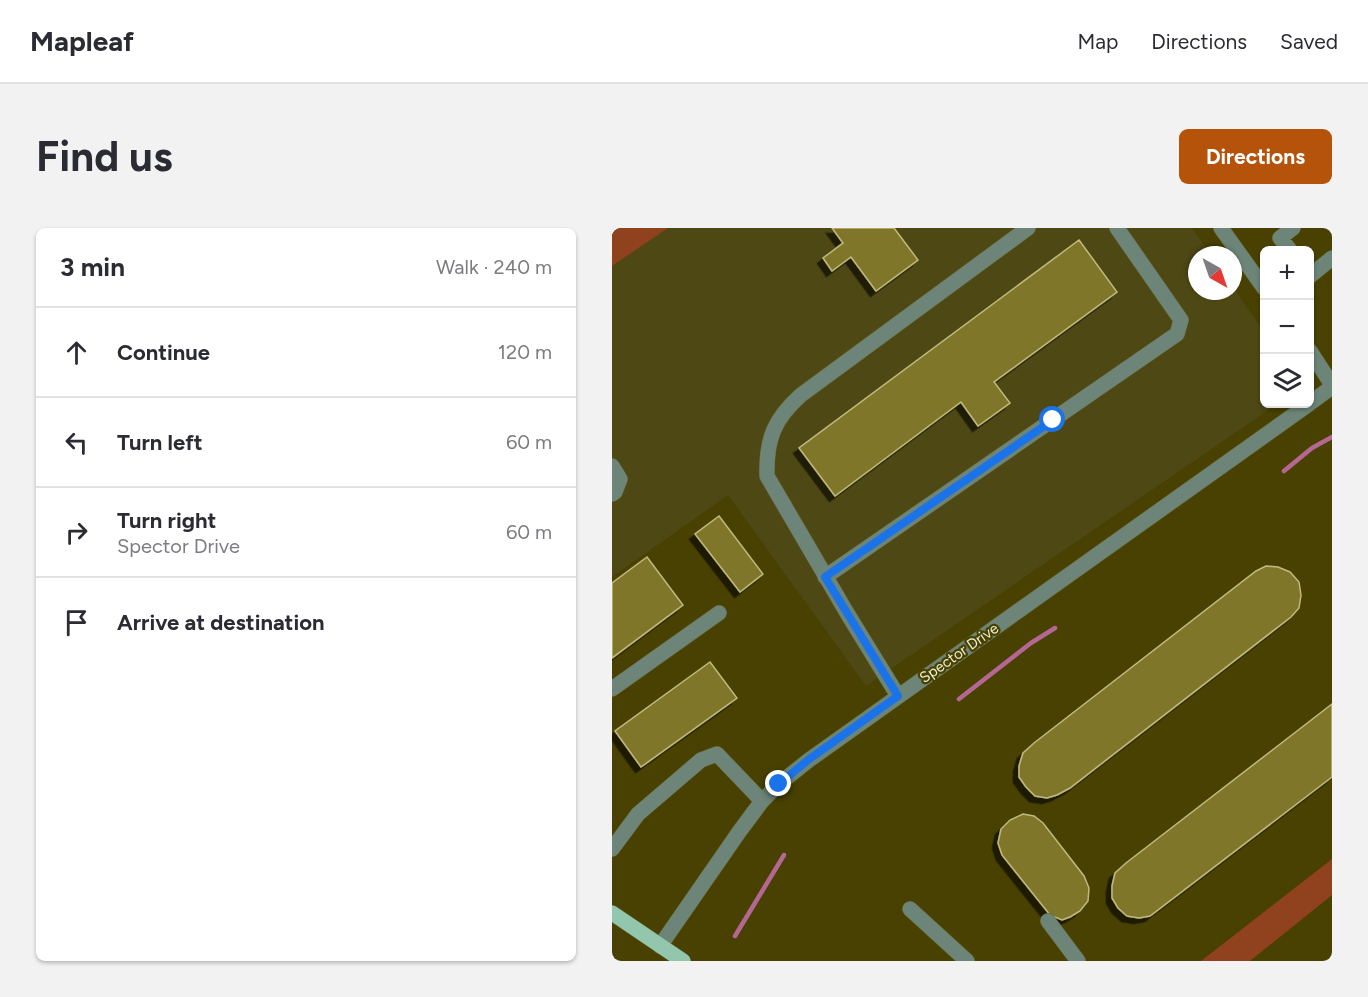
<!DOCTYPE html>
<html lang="en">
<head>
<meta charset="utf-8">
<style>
	:root { --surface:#fff; --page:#f2f2f3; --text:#2b2b33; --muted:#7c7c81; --line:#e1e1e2; --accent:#b45309 }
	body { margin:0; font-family:Figtree,sans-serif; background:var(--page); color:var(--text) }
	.controls { position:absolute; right:18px; top:18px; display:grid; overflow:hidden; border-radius:9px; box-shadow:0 2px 4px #0004 }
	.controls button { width:54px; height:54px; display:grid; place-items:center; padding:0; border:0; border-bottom:2px solid var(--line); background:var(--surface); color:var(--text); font:30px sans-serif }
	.compass { position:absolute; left:576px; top:18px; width:54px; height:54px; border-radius:50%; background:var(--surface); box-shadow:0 2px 4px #0004; rotate:140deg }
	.stop { position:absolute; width:18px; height:18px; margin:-14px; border:4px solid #1a73e8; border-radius:50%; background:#fff }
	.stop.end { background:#1a73e8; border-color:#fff; box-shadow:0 2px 6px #0008 }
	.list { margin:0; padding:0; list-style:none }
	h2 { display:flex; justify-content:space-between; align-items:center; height:78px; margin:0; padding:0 24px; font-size:26px }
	h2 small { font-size:20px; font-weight:400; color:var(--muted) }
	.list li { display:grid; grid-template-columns:39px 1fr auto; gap:18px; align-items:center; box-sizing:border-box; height:90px; padding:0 24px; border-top:2px solid var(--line) }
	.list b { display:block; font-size:22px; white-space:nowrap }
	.list p { margin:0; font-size:20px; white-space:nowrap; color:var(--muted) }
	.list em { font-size:20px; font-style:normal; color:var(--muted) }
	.icon { flex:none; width:33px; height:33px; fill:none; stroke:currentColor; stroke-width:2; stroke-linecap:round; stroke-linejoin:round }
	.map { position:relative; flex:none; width:720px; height:733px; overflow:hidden; border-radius:9px }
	header { display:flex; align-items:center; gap:36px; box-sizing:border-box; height:84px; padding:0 30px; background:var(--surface); border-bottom:2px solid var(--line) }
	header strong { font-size:28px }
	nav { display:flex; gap:33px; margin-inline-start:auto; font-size:21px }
	.intro { display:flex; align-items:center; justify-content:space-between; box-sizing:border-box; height:144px; padding:0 36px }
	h1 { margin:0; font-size:42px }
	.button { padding:15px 27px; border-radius:9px; background:var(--accent); color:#fff; font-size:21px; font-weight:700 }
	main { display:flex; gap:36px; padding:0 36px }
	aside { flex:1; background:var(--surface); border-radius:9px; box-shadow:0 2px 4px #0004 }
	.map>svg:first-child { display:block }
</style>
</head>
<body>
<header>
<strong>Mapleaf</strong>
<nav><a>Map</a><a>Directions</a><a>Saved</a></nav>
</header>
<div class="intro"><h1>Find us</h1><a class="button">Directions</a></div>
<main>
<aside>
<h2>3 min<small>Walk · 240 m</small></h2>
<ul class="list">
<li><svg class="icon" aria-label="ahead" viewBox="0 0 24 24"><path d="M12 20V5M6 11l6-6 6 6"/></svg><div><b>Continue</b></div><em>120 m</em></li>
<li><svg class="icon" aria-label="left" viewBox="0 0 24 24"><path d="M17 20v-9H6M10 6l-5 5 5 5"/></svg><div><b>Turn left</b></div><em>60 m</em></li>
<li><svg class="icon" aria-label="right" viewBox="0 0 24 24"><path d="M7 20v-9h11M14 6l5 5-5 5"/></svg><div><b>Turn right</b><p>Spector Drive</p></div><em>60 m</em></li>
<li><svg class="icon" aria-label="arrive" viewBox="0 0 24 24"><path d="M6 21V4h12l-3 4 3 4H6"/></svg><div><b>Arrive at destination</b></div></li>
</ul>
</aside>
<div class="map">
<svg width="720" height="733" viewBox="0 0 720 733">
	<defs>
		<filter id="shadow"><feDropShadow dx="-5.5" dy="5.5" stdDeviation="0" flood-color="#0009"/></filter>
	</defs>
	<rect width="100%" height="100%" fill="#484101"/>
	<path fill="#4e4815" d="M44 0H580L599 27H585V63H621V59L652 104V176H665L254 458 116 267 0 349V28Z"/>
	<path fill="#90411e" d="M0 0H56L0 38Z
		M720 631V667L638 733H589Z"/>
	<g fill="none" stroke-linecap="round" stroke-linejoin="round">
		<path stroke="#b36792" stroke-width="4.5" d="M672 243 700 220 720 209
			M347 471 419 415 443 400
			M123 708 172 627"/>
	</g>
	<path fill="#807629" stroke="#c0ba7f" stroke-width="1.5" filter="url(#shadow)" d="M220 0H282L306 32 264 63 239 29 220 43 211 30 231 15Z
		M467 12 505 64 382 154 398 175 366 198 349 174 223 268 187 220Z
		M107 288 151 346 128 364 83 306Z
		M35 329 71 377 0 430V355Z
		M654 338 666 339 678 344 687 354 689 367 687 380 679 389 458 560 445 567 435 570 423 568 414 559 407 549V538L411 525 422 515 644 343Z
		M98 434 125 470 29 539 3 503Z
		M720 476V549L538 688 527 690 515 688 506 680 500 670V658L503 645 514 635Z
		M411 586 422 588 431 595 472 648 477 660 476 673 468 683 458 689 450 692 438 687 390 627 386 615 389 601 398 592Z"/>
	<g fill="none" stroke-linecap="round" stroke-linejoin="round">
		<defs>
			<path id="minor" d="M609 0 652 60
				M678 22 668 10 681 0
				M698 48 720 30
				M698 123 720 157
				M698 175 720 159
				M0 238 8 251 3 264 0 266
				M213 349 565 106 569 92 505 0
				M0 461 107 385
				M286 468 235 385 155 248C154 211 162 191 189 167L416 0
				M0 621 26 586 89 532 105 526 150 573
				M298 681 355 733
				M436 693 466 733
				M48 718 127 604 150 573 167 556 197 532 697 176"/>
			<path id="major" d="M0 685 71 733"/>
		</defs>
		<use href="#minor" stroke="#666026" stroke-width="16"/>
		<use href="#major" stroke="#666026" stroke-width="16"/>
		<use href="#minor" stroke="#6c8578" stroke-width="15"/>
		<use href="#major" stroke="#93c7ad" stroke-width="15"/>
	</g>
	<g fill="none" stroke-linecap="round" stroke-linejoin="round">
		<path stroke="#1a73e8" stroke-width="8" d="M167 556 196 532 286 468 213 349 441 192"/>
	</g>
	<g text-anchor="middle" stroke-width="4.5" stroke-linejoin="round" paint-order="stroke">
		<g font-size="15" fill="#f0edd0" stroke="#484101">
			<text transform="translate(347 425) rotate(-35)" y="5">Spector Drive</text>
		</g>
	</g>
</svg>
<div class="controls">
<button>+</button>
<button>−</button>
<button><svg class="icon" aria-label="layers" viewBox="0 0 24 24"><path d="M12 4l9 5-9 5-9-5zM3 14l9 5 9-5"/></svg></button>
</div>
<svg class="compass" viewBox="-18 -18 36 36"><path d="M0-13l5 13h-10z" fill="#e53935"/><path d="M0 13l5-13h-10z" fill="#7c7c81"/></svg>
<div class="stop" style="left:441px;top:192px"></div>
<div class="stop end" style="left:167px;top:556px"></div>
</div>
</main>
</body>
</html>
